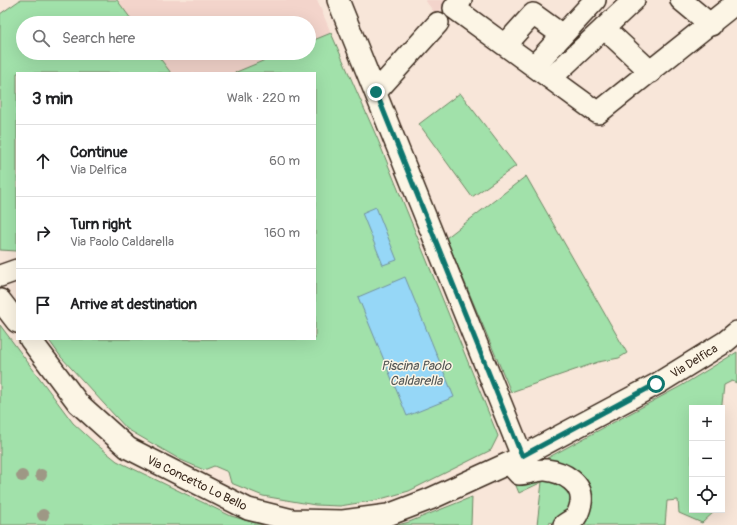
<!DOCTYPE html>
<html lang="en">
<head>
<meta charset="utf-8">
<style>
	:root { --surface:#fff; --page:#f6f6f6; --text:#202124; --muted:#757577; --line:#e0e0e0 }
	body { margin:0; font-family:Pangolin,sans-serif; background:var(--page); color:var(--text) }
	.controls { position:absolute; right:12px; bottom:12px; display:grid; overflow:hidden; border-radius:0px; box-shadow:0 4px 16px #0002 }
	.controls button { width:36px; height:36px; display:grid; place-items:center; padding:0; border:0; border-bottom:1px solid var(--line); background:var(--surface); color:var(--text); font:20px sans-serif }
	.stop { position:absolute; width:12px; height:12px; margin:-9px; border:3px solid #0f766e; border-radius:50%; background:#fff }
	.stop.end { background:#0f766e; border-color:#fff; box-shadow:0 1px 4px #0008 }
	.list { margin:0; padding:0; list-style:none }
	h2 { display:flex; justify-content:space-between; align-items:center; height:52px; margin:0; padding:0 16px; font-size:17px }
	h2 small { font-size:13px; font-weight:400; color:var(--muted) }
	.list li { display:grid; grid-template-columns:26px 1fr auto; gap:12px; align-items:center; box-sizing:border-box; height:72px; padding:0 16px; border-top:1px solid var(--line) }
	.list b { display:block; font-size:15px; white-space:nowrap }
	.list p { margin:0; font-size:13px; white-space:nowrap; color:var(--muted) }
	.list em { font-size:13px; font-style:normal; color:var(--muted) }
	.icon { flex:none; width:22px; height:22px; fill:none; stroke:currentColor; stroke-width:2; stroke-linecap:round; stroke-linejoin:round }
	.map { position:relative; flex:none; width:737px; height:525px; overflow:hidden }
	.search { position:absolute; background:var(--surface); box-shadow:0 4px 16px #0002; left:16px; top:16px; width:300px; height:44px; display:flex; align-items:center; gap:10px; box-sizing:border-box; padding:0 14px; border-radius:22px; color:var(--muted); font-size:15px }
	.panel { position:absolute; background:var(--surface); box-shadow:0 4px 16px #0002; left:16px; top:72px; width:300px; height:268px; border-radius:0px }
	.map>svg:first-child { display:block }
</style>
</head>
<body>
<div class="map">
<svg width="737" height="525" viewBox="0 0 737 525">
	<rect width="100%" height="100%" fill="#f8e6d9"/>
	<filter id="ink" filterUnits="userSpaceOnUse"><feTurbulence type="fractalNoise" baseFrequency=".025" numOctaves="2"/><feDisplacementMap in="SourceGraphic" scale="8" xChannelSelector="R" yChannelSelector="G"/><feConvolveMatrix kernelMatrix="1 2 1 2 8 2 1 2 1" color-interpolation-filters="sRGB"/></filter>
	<g filter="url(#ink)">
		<path fill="#f3d4cb" d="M117 0H317L331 33 309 42V23H134Z
			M425 0H449L436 15Z
			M156 53H282L234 73H171Z"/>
		<path fill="#a1e1aa" stroke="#6e8664" d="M20 0H117L134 23H23V53H156L171 73H17V251L0 250V14Z
			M331 33 378 140 498 436 491 450 409 491 377 500 340 506 315 505 263 496 231 483 228 472 214 466 204 470 181 460 127 429 61 357 48 339H315V73H234L282 53H309V42Z
			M460 93 516 166 472 197 419 124Z
			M526 176 627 353 619 358 598 362 511 392 446 238Z
			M0 325 73 423 96 444 117 461 231 516 263 525H0Z
			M737 352V383L732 381 724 385 722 404 718 408H692V510H715V511L702 523 679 513 678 500 667 501 665 525H577L586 486 525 470 681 386Z
			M542 473 578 496 562 520 549 523V525H537L542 482 519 493 512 476Z
			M472 497 471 525H398L409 522Z"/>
		<path fill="#96d7f7" stroke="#7292a0" d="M376 207 397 260 383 265 362 213Z
			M405 277 454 397 407 416 358 297Z"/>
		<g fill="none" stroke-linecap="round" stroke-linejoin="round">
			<defs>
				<path id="minor" d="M338 0 522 456
					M461 0 454 8 598 113 737 2
					M681 0 711 25
					M604 28 651 72
					M505 45 533 14 562 35
					M534 66 595 0
					M551 78 634 0
					M376 92 438 23
					M0 276 17 270
					M0 300 17 322
					M30 339 78 403 128 448 248 509 292 520 343 521 388 515 430 499 509 463 657 384 725 342 737 332
					M509 463 519 474C529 474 537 469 546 470 564 472 584 484 581 503 580 508 578 514 575 518 572 520 568 522 564 525"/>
			</defs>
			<use href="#minor" stroke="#3b2a1e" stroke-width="24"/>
			<use href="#minor" stroke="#fcf5e5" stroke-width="21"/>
		</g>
		<g fill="#9e9885">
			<circle cx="41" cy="475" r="6"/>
			<circle cx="22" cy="476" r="6"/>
			<circle cx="43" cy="515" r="6"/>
		</g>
	</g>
	<g fill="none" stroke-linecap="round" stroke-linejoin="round" filter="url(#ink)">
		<path stroke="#0f766e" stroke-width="5" d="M376 92 522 456 656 384"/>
	</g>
	<g text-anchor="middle" stroke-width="3" stroke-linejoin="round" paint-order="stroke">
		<g font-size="12" fill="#3b2a1e" stroke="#fcf5e5">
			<text transform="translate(694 361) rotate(-32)" y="4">Via Delfica</text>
			<text transform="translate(197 483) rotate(26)" y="4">Via Concetto Lo Bello</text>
		</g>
		<g font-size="13" font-style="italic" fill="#525554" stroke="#fcf5e5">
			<text x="416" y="370">Piscina Paolo<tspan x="416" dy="15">Caldarella</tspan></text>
		</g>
	</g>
</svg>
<div class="controls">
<button>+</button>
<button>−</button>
<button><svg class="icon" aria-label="locate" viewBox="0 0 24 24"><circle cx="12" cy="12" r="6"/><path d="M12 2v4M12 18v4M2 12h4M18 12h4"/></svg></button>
</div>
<div class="stop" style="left:656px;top:384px"></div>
<div class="stop end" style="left:376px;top:92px"></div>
<div class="search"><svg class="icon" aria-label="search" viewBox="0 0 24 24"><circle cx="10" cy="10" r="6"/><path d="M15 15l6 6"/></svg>Search here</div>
<section class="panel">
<h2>3 min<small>Walk · 220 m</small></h2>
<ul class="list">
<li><svg class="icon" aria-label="ahead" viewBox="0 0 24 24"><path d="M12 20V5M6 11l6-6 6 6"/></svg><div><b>Continue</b><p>Via Delfica</p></div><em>60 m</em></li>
<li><svg class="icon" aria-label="right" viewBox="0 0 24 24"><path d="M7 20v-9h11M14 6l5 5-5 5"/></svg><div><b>Turn right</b><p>Via Paolo Caldarella</p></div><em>160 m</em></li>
<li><svg class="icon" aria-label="arrive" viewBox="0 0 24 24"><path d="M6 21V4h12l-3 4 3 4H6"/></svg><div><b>Arrive at destination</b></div></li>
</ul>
</section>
</div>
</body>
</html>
